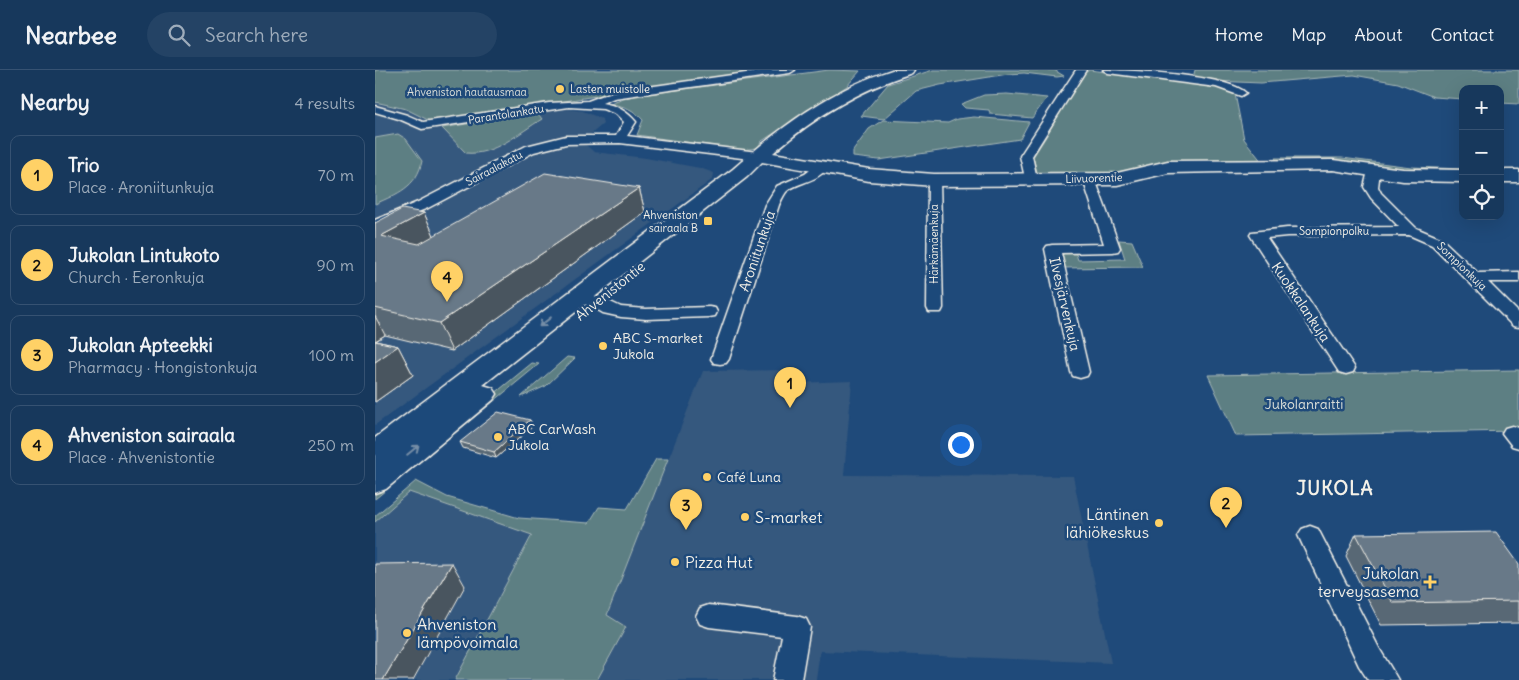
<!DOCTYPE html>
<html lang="en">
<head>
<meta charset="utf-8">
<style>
	:root { --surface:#17385c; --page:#244365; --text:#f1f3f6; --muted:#9eacbb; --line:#365272; --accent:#ffd166 }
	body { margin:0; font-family:Delius,sans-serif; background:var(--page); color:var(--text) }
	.controls { position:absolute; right:15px; top:15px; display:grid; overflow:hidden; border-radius:10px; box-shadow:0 5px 20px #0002 }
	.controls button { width:45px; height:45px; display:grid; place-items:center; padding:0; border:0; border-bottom:1px solid var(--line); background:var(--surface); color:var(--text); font:25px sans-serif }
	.you { position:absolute; left:585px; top:374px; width:18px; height:18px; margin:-12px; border:4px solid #fff; border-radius:50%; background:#1a73e8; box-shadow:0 0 0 8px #1a73e833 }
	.badge { display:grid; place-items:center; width:32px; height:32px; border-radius:50%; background:var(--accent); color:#111; font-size:16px; font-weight:700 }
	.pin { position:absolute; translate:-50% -41px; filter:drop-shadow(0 1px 2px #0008) }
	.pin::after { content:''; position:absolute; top:26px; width:18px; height:15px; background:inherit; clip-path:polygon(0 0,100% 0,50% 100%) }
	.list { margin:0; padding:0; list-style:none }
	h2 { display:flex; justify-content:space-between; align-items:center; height:65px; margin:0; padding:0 20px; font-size:21px }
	h2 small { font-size:16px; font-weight:400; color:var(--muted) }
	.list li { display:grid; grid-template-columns:32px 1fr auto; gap:15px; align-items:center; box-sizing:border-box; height:80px; margin:0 10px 10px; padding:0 10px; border:1px solid var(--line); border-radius:10px }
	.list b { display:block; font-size:19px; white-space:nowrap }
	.list p { margin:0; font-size:16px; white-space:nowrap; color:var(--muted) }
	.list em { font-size:16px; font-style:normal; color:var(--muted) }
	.icon { flex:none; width:28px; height:28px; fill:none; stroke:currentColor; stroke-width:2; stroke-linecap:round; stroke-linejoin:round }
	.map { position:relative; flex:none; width:1144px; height:610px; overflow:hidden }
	header { display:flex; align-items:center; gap:30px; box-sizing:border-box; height:70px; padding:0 25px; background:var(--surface); border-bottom:1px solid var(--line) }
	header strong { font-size:24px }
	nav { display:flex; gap:28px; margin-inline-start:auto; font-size:18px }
	.search { width:350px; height:45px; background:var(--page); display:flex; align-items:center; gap:12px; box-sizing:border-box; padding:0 18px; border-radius:28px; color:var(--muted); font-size:19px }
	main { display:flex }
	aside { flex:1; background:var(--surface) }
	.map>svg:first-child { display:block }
</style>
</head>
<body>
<header>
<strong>Nearbee</strong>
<div class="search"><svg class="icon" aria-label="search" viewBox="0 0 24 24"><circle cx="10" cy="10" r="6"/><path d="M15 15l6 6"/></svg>Search here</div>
<nav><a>Home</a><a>Map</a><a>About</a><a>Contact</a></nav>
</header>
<main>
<aside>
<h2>Nearby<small>4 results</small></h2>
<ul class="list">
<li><span class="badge">1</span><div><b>Trio</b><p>Place · Aroniitunkuja</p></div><em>70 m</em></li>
<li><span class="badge">2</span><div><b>Jukolan Lintukoto</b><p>Church · Eeronkuja</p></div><em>90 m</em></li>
<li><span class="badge">3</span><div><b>Jukolan Apteekki</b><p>Pharmacy · Hongistonkuja</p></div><em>100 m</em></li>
<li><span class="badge">4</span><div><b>Ahveniston sairaala</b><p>Place · Ahvenistontie</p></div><em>250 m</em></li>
</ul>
</aside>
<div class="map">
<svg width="1144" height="610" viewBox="0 0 1144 610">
	<rect width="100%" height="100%" fill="#1f4a7a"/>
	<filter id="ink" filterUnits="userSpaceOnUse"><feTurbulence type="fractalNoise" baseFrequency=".02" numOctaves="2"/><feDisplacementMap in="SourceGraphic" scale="10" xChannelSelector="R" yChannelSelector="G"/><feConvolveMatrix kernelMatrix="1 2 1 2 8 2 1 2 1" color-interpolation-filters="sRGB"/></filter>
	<g filter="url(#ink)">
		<path fill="#35587e" d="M0 32 31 39 67 58 174 41 192 39 208 41 227 49 228 54 214 66 211 75 219 82 271 88 325 98 339 103 338 109 0 355V116L23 64 0 68Z
			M422 300 419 313 477 311 469 405 698 406 736 593 445 581 441 610H222L250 557 232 545 328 301Z
			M34 422 157 464 80 610H0V452Z"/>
		<path fill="#5d7f83" stroke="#a8b8b6" d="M0 0H404L297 14 57 52 31 39 0 32Z
			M454 0 485 1 472 16 387 71 382 78 367 80 262 65 268 50C258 39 250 36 235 34L257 26Z
			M558 0H679L689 6 682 7 649 3 633 4 565 15 541 21 509 49 486 46 513 14Z
			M714 0 841 15 860 24 869 69 887 92 739 105 671 106 662 102 658 87 672 65 706 6Z
			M820 0H1144V34L1125 33V19H1088V29L1059 27 1023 13 979 5 886 13 839 11 818 8Z
			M632 24 672 28 657 48 615 44 614 40 590 38 586 34 609 25Z
			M154 44 164 45 167 49C144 63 118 86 91 83L67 58Z
			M599 47 654 52 645 69 504 90 478 87V81L494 59 508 50 573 53 582 49Z
			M23 64 31 69 47 91C42 117 22 124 0 134V68Z
			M900 88H967L1036 97 1088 99V103L904 93Z
			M744 170 757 171 768 197 687 198 685 186 690 183 701 184 703 190 750 189Z
			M192 287 200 288 171 316 146 327Z
			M157 293 164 294 0 429V421Z
			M1144 300V361L861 366 833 305Z
			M281 389H293L232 545 251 557 222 610H80L157 465 34 422 0 452V446L41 411 72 427 144 448 214 453 224 437 252 439Z"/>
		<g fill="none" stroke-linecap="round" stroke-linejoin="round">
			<defs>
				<path id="street" d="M392 0H420L415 3 239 28 227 33C241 35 252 41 261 52L252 66 383 82 387 83 389 86 387 89 383 90 245 73 191 74 159 82 53 138 0 159V150L43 132 151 76 191 66H241L249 52 241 44 228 39 194 37 47 59 24 49 0 42V36L32 45 48 52 174 33 213 31 237 22Z
					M701 0H711L657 86 662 109 656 113 651 112 645 86Z
					M728 0C756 0 853 5 871 23L866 26 841 17 733 3Z
					M447 93 453 97C441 113 425 111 412 121 409 124 406 131 404 135L354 289 351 293 345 294 339 293 336 289 390 135 402 116 430 104 443 94Z
					M999 97 1005 101 1003 117 1006 123 1041 158 1067 169 1103 203 1144 202V212H1113L1144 243V257L1138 256 1057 175 1034 165 912 166 892 168 980 298 978 302 971 304 964 302 875 165 877 162 912 158 1024 157 996 128 989 117 993 101Z
					M714 105 720 109 745 178 743 181 738 182 686 183 714 302 712 306 705 308 698 306 696 302 670 179 672 176 677 175 729 174 708 109Z
					M559 106 565 110 568 238 566 242H554L552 238 553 110Z
					M202 223 227 228 246 237 271 239 334 237 340 238 342 242 340 246 334 247 271 249 246 247 228 243 216 236 196 231 194 228 196 225Z
					M1137 356 1144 358V378L1137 376 1127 363 1130 358Z
					M935 456 943 459 1004 578 1023 610H993L984 596 923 465 927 459Z
					M334 535 422 546 431 549 435 557 426 610H398L407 566 334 557 325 554 321 546 325 538Z"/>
				<path id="secondary" d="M517 0H539L537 3C484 20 439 47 398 83L494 99 559 104 742 103 793 91 958 90 1028 99 1088 100V112L1028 111 958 100 793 103 742 115 559 116 494 111 387 92 372 107 108 315 118 318 122 324 118 330 11 419 0 423V368L358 99C406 57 456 19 517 0Z
					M1125 100H1144V112H1125Z"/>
			</defs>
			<use href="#street" stroke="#f4f1e8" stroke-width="3"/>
			<use href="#secondary" stroke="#f4f1e8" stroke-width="3"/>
			<use href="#street" fill="#1f4a7a" fill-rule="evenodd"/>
			<use href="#secondary" fill="#1f4a7a" fill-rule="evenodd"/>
		</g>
		<path fill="#596875" stroke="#f4f1e8" d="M264 118 270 142 77 281 10 265 1 271 23 276 38 305 0 332V153L49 143 59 166Z
			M155 350 158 356 121 388 88 378 85 372Z
			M981 464 1144 531V553L1006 555 971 486Z"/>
		<path fill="#49555f" stroke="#f4f1e8" d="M264 118 270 142 77 281 64 253Z
			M49 143 60 168 18 192 6 166Z
			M0 246 10 265 0 271Z
			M23 276 38 305 0 332V292Z
			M155 350 158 356 121 388 119 382Z
			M77 493 90 516 38 610H8Z"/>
		<path fill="#687988" stroke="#f4f1e8" d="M170 103 264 118 64 253 0 238V153L27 139 49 143 6 166 44 174Z
			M0 271 23 276 0 292Z
			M123 342 155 350 119 382 85 372Z
			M1121 462 1144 494V531L1018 533 981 464Z
			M77 493 8 610H0V494Z"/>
		<defs><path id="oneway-shaft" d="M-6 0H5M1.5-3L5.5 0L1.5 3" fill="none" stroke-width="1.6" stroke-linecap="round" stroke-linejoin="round" transform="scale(1.25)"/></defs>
		<g stroke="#748da6">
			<use href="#oneway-shaft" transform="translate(170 252) rotate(142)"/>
			<use href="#oneway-shaft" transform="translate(38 380) rotate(-39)"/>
		</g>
	</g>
	<g fill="#ffd166" stroke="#1f4a7a" stroke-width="2">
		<circle cx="185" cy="19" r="5"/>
		<rect x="328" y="146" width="10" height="10" rx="2.5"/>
		<circle cx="228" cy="276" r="5"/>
		<circle cx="123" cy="367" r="5"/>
		<circle cx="332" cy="407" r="5"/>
		<circle cx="370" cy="447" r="5"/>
		<circle cx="784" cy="453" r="5"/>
		<circle cx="300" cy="492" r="5"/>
		<path d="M1052.5 504.5h5v5h5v5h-5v5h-5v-5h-5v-5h5z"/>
		<circle cx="32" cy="563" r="5"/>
	</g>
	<g text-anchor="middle" stroke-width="5" stroke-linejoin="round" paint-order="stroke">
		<g font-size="11" fill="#f4f1e8" stroke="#1f4a7a" text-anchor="start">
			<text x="195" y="23">Lasten muistolle</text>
			<text x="323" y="149" text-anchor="end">Ahveniston<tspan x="323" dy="13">sairaala B</tspan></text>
		</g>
		<g font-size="11" fill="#dde0d9" stroke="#1f4a7a">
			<text x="92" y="26">Ahveniston hautausmaa</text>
		</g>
		<g font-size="11" fill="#f4f1e8" stroke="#1f4a7a">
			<text transform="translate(131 44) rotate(-9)" y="4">Parantolankatu</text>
			<text transform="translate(119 98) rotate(-28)" y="4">Sairaalakatu</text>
			<text transform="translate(719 108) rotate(-2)" y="4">Liivuorentie</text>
			<text x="959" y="165">Sompionpolku</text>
			<text transform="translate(559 174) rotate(-90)" y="4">Härkämäenkuja</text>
			<text transform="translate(1087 196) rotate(44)" y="4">Sompionkuja</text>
		</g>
		<g font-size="14" fill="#f4f1e8" stroke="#1f4a7a">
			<text transform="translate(382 181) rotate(-71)" y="5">Aroniitunkuja</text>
			<text transform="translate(235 221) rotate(-39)" y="5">Ahvenistontie</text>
			<text transform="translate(926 232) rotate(56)" y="5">Kuokkalankuja</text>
			<text transform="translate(690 234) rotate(77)" y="5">Ilvesjärvenkuja</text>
		</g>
		<g font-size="14" fill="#f4f1e8" stroke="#1f4a7a" text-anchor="start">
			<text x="238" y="273">ABC S-market<tspan x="238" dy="16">Jukola</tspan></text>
			<text x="133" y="364">ABC CarWash<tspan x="133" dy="16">Jukola</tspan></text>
			<text x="342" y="412">Café Luna</text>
		</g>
		<g font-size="14" fill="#dde0d9" stroke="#1f4a7a">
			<text x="929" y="339">Jukolanraitti</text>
		</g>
		<g font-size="16" fill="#f4f1e8" stroke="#1f4a7a" text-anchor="start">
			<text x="774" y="450" text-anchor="end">Läntinen<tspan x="774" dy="18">lähiökeskus</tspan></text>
			<text x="380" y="453">S-market</text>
			<text x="310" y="498">Pizza Hut</text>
			<text x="1044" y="509" text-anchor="end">Jukolan<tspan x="1044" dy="18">terveysasema</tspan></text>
			<text x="42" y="560">Ahveniston<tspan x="42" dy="18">lämpövoimala</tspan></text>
		</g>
		<g font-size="19" font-weight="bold" letter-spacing="1" fill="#f4f1e8" stroke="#1f4a7a">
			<text x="960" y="425">JUKOLA</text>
		</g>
	</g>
</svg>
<div class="controls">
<button>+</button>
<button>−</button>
<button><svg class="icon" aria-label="locate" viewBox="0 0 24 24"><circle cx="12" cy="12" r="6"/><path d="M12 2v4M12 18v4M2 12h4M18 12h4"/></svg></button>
</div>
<div class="you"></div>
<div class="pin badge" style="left:415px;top:338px">1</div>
<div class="pin badge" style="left:851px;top:458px">2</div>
<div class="pin badge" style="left:311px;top:460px">3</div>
<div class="pin badge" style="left:72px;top:232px">4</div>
</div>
</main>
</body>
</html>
